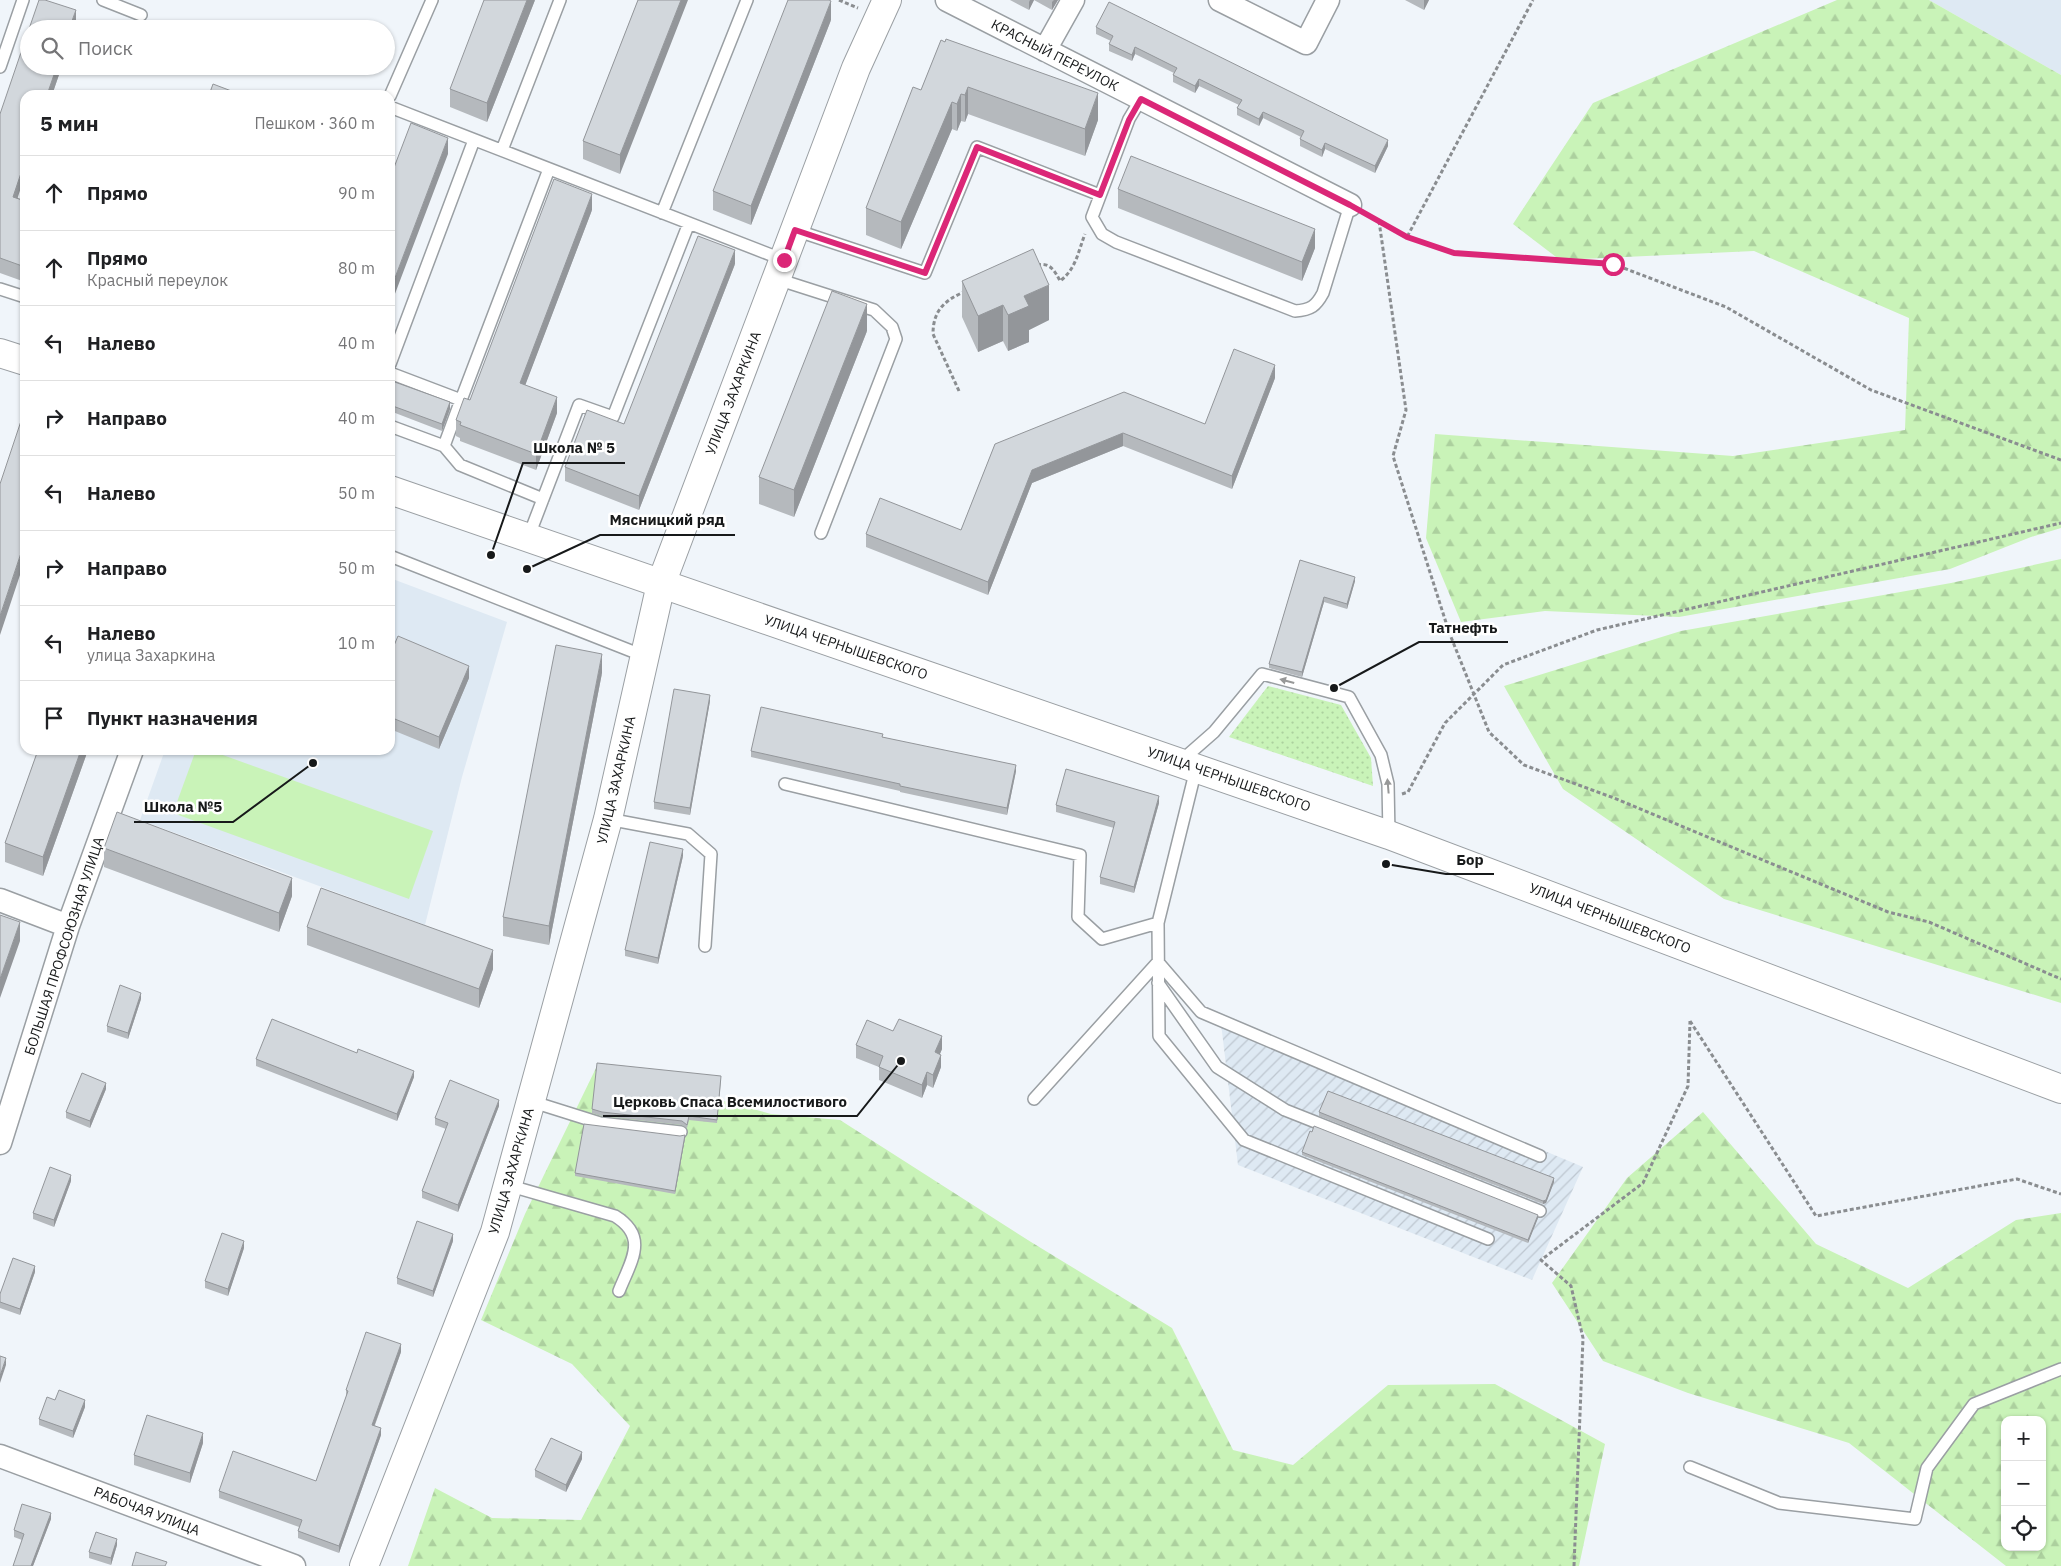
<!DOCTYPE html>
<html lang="ru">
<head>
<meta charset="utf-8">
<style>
	:root { --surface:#fff; --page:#f6f6f6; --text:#202124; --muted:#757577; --line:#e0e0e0 }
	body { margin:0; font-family:"IBM Plex Sans",sans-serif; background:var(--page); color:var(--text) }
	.controls { position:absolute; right:15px; bottom:15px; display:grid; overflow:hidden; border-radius:10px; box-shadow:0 1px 4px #0004 }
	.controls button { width:45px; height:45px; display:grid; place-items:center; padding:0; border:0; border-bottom:1px solid var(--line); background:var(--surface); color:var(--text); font:25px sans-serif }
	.stop { position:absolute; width:15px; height:15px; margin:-11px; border:4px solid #db2777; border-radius:50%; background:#fff }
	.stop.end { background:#db2777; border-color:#fff; box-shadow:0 1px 5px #0008 }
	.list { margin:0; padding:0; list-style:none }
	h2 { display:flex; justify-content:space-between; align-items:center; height:65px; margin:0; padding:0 20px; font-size:21px }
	h2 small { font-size:16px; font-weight:400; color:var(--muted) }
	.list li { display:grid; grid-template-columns:32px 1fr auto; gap:15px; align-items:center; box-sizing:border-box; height:75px; padding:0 20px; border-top:1px solid var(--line) }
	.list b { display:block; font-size:19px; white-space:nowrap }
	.list p { margin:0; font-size:16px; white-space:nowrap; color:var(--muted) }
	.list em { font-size:16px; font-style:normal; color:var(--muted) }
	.icon { flex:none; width:28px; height:28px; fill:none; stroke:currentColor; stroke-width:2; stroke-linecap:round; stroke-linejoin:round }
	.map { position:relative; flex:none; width:2061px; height:1566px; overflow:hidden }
	.search { position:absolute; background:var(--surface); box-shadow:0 1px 4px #0004; left:20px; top:20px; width:375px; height:55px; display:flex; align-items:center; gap:12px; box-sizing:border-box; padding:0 18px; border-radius:28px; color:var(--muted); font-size:19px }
	.panel { position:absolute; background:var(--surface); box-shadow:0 1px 4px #0004; left:20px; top:90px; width:375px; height:665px; border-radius:15px }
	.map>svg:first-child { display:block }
</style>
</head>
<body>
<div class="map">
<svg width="2061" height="1566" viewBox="0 0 2061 1566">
	<defs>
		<pattern id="industrial-furrows" width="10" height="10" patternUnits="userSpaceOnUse" patternTransform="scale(1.25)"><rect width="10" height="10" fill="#dee9f3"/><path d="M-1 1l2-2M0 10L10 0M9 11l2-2" fill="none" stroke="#bec7d0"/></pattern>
		<pattern id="grass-dots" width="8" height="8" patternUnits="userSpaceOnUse" patternTransform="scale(1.25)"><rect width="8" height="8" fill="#c9f3b8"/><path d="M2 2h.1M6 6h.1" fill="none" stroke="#acd09e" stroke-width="1.8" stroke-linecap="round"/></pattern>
		<pattern id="forest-firs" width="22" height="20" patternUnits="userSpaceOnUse" patternTransform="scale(1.25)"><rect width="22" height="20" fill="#c9f3b8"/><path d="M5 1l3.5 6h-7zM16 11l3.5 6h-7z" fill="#acd09e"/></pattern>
	</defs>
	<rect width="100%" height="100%" fill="#f0f5fa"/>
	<path fill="#dee9f3" d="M1929 0H2061V75Z
		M390 578 507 622 462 777 425 925 140 820 165 750H390Z"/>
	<path fill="url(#industrial-furrows)" d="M1220 1015 1583 1167 1532 1280 1238 1165Z"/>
	<path fill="url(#grass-dots)" d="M1268 686 1341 705 1371 758 1373 786 1229 737Z"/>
	<path fill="url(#forest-firs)" fill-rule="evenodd" d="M1837 0H1929L2061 75V528L2031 537 1950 569 1679 617 1545 611 1461 622 1426 538 1435 434 1733 456 1905 430 1909 318 1754 251 1560 260 1513 224 1593 103Z
		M2061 559V1003L1724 899 1563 789 1504 686 1681 631 1951 583Z
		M597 1066 771 1114 840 1120 1031 1242 1172 1328 1233 1450 1293 1465 1388 1385 1495 1384 1605 1444 1579 1566H408L435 1488 492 1518 581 1520 630 1426 572 1364 481 1320 525 1214Z
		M1703 1112 1816 1244 1908 1288 2016 1220 2061 1213V1566H2006L1849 1443 1688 1393 1603 1361 1552 1283 1627 1178ZM2005 1420H2042V1547H2005Z"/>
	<path fill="#c9f3b8" d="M196 750H209L433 831 409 899 173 813Z"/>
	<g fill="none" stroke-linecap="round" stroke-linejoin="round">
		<defs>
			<path id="service" d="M103 0 141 15
				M0 67 23 0
				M390 96 432 0
				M1141 99 1129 119 1092 217 1102 234 1116 242 1295 311C1311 310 1316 306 1323 293L1350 205
				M390 107 784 260
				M502 150 560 0
				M662 213 747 0
				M795 230 925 273 977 147 1100 195
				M777 279 874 310 892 327 896 339 821 533
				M0 289 25 297
				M390 364 474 140
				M390 373 461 400 549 169
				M390 426 444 446 460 465 543 499
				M444 446 461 400
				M528 538 579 405 613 417 689 223
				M390 556 644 656
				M1181 761 1214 732 1262 674 1349 697 1381 755 1388 784 1389 835
				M1196 769 1158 923 1159 1036 1244 1140 1488 1239
				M785 784 1080 855 1078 917 1102 939 1158 923
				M608 819 688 834 711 854 705 946
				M1158 983 1217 1067 1285 1110 1540 1211
				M1034 1099 1158 962 1201 1012 1540 1156
				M530 1101 600 1123 681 1132
				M507 1185 615 1216C649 1237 631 1261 619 1291
				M1690 1467 1779 1503 1915 1519 1927 1468 1974 1404 2061 1369"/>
			<path id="minor" d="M947 0 1350 205
				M1220 0 1306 43 1328 0
				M1045 50 1073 0
				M0 900 68 926
				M0 1143 68 926 132 750
				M0 1456 294 1566"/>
			<path id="tertiary" d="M364 1566 495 1232 608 819 661 584 856 68 887 0"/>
			<path id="primary" d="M0 353 25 361
				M390 490 1389 835 2061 1089"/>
		</defs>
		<use href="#service" stroke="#9a9fa3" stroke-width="14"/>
		<use href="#minor" stroke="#9a9fa3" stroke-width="25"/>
		<use href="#tertiary" stroke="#9a9fa3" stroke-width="30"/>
		<use href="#primary" stroke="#9a9fa3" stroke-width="30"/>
		<path stroke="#8a8d90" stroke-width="3" stroke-dasharray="4 2.5" stroke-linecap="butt" d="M839 0 858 8
			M1368 215 1407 237 1533 0
			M1379 221 1406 410 1393 456 1449 632 1489 732 1524 765 1614 798 1888 912 1929 922 2061 979
			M1407 237 1454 253 1613 264 1726 307 1871 390 2061 460
			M1037 265C1050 262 1055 271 1060 281 1076 269 1078 252 1085 234
			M959 391 933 334C933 310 945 300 966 291
			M1402 794 1408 792 1445 723 1503 665 1597 630 2061 523
			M1690 1021 1816 1216 2017 1179 2061 1194
			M1574 1566 1583 1338 1571 1286 1541 1260 1643 1183 1688 1086 1690 1021"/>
		<use href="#service" stroke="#fff" stroke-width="11"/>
		<use href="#minor" stroke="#fff" stroke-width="22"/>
		<use href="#tertiary" stroke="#fff" stroke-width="28"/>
		<use href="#primary" stroke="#fff" stroke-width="28"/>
	</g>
	<path fill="#b5b9bd" d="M535 0 487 122 450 107V89Z
		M638 0 620 174 583 159V141Z
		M1010 0H1058L1052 10 1034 0 1029 10Z
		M1405 0H1429L1424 10Z
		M831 20 751 225 713 210V191Z
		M1096 27 1388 146 1375 173 1325 149 1322 157 1300 146V139L1301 137 1263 118 1259 126 1237 115V108L1239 105 1199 86 1195 93 1173 82V75L1174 73 1135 54 1132 61 1109 51V44L1111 41 1096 34Z
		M941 40 1098 120 1085 156 968 114 965 122 961 121 957 131 952 129 901 249 866 235V208L921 90Z
		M29 66H62L52 95H25L18 198 25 201V282L0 273V114Z
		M1118 189 1315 248 1302 281 1118 208Z
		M592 210 525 385 557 413 536 470 460 441V438L456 436V420L470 400Z
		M735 264 639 510 565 481V467L624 424Z
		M962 281 1049 320 1029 330V342L1008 351 1003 341 978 352 962 317Z
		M867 331 794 517 759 504V477Z
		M1275 378 1232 489 1123 446 1032 483 988 595 866 547V534L961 530 995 444 1205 424Z
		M390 385 450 409 442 431 390 411Z
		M1300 560 1355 581 1347 609 1324 602 1302 677 1269 668V664Z
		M390 655 469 678 439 749 390 729Z
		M602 673 549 945 503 936V917Z
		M710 701 690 815 654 809V802Z
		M883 737 1016 771 1007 815 900 792V791L751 757V751Z
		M38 750H88L43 876 5 862V843Z
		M1159 803 1134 893 1100 884V877L1114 828 1056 812V805Z
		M104 848 292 896 279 932 104 867Z
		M683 856 658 964 625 956V950Z
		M307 927 493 969 479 1008 307 945Z
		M141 999 128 1039 107 1032V1026Z
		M893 1031 942 1049 940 1054 941 1067 933 1088 927 1085 922 1098 879 1080V1067L856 1058V1045Z
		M256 1059 414 1077 397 1121 256 1066Z
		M721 1080 717 1123 689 1120 687 1128 682 1125 602 1116 592 1113V1109Z
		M106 1089 90 1128 66 1118V1112Z
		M499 1106 458 1212 422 1198V1191L446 1129 435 1125V1118Z
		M1319 1112 1554 1182 1546 1203 1543 1204 1319 1116Z
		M685 1138 675 1194 575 1176V1173Z
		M1302 1152 1538 1218 1528 1243 1302 1155Z
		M71 1181 54 1227 33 1219V1213Z
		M453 1241 433 1297 397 1284V1278Z
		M244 1248 228 1296 205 1288V1281Z
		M35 1272 20 1315 0 1308V1294Z
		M401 1352 375 1425 381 1435 339 1553 298 1538V1531L299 1527 219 1498V1491L316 1481 346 1397V1390Z
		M55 1400 85 1407 73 1438 39 1425V1419Z
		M203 1443 190 1483 134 1465V1455Z
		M582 1459 566 1492 535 1477V1470Z
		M51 1519 33 1566H13L22 1540 14 1537V1530Z
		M117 1545 111 1565 89 1558V1552Z"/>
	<path fill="#93969a" d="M527 0H535L487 122V103Z
		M681 0H688L620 174V155Z
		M1030 0H1034L1029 10V2Z
		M1054 0H1058L1052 10V2Z
		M1424 0H1429L1424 10Z
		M831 1V20L751 225V206Z
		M76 10V25L74 29H69Z
		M1135 47V54L1132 61V55Z
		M57 66H62L52 95H47Z
		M1199 79V86L1195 93V86Z
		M968 87V114L965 122V95Z
		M1098 93V120L1085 156V129Z
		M961 94V121L957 131V104Z
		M952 102V129L901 249V222Z
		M1263 112V118L1259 126V119Z
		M448 138V154L390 307V291Z
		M1388 140V146L1375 173V166Z
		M1325 143V149L1322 157V150Z
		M25 161V176L13 211V197Z
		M592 194V210L520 399V383Z
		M1315 229V248L1302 281V262Z
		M735 250V264L639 510V496Z
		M1049 285V320L1029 330V342L1008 351V315L1024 296Z
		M867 304V331L794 517V490Z
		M1003 305V341L978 352V316Z
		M1275 365V378L1232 489V476Z
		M557 397V413L536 470V454Z
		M450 402V409L442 431V424Z
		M1123 433V446L1032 483 988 595V582L1032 470Z
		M25 541V560L0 635V616Z
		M1355 577V581L1347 609V604Z
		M1324 597V602L1302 677V672Z
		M602 654V673L549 945V926Z
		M469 666V678L439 749V737Z
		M710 695V701L690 815V808Z
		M81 750H88L43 876V857Z
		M1016 765V771L1007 815V808Z
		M1159 796V803L1134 893V887Z
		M683 849V856L658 964V958Z
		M292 878V896L279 932V913Z
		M20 922V941L0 998V979Z
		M493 950V969L479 1008V989Z
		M141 993V999L128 1039V1033Z
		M942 1036V1049L935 1065V1052Z
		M941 1055V1067L933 1088V1075Z
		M414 1071V1077L397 1121V1114Z
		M927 1072V1085L922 1098V1085Z
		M106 1083V1089L90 1128V1121Z
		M499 1100V1106L458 1212V1205Z
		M685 1135V1138L675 1194V1191Z
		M71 1175V1181L54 1227V1220Z
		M1554 1178V1182L1546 1203 1543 1204V1201Z
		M1538 1215V1218L1528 1243V1240Z
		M453 1234V1241L433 1297V1291Z
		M244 1241V1248L228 1296V1289Z
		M35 1266V1272L20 1315V1309Z
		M401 1344V1352L372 1432V1425Z
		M6 1358V1365L0 1383V1376Z
		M85 1400V1407L73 1438V1431Z
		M381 1428V1435L339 1553V1546Z
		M203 1433V1443L190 1483V1473Z
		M582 1452V1459L566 1492V1485Z
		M51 1513V1519L33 1566H31Z
		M117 1539V1545L111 1565V1558Z"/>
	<path fill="#d2d7dc" stroke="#93969a" d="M39 0H45L76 10 69 29H29Z
		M484 0H527L487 103 450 89Z
		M638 0H681L620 155 583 141Z
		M788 0H829L831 1 751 206 713 191Z
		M1109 2 1388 140 1375 166 1325 143 1322 150 1300 139 1304 131 1263 112 1259 119 1237 108 1242 100 1199 79 1195 86 1173 75 1177 68 1135 47 1132 55 1109 44 1113 36 1096 27Z
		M29 29V66H57L47 95H25V161L13 197 25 201V267L0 258V114Z
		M946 39 1098 93 1085 129 968 87 965 95 961 94 957 104 952 102 901 222 866 208 913 87 921 90 941 40 945 42Z
		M213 84 242 95H209Z
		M411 123 448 138 390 291V178Z
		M1131 156 1315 229 1302 262 1118 189Z
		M554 179 592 194 520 383 557 397 536 454 460 425 461 422 456 420 464 398 470 400Z
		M698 236 735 250 639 496 565 467 587 410 624 424Z
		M1033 249 1049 285 1024 296 1029 306 1008 315 1003 305 978 316 962 281Z
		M832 291 867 304 794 490 759 477Z
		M1234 349 1275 365 1232 476 1123 433 1032 470 988 582 866 534 880 498 961 530 995 444 1124 392 1205 424Z
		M392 381 450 402 442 424 390 405V385Z
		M25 409V541L0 616V484Z
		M1300 560 1355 577 1347 604 1324 597 1302 672 1269 664Z
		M398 636 469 666 439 737 390 717V655Z
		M556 645 602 654 549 926 503 917Z
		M674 689 710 695 690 808 654 802Z
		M761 707 883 734 882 737 1016 765 1007 808 900 786V784L751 751Z
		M38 750H81L43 857 5 843Z
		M1066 769 1159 796 1134 887 1100 877 1115 822 1056 805Z
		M117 812 292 878 279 913 104 848Z
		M650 842 683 849 658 958 625 950Z
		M321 888 493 950 479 989 307 927Z
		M0 915 20 922 0 979Z
		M120 985 141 993 128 1033 107 1026Z
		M272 1019 357 1053 358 1049 414 1071 397 1114 256 1059Z
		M899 1019 942 1036 935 1052 941 1055 933 1075 927 1072 922 1085 879 1067 883 1056 856 1045 867 1020 893 1031Z
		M597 1063 721 1076 717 1120 689 1116 687 1125 682 1121 602 1112 592 1109Z
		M82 1073 106 1083 90 1121 66 1112Z
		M450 1080 499 1100 458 1205 422 1191 448 1123 435 1118Z
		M1328 1091 1554 1178 1546 1200 1543 1201 1319 1112Z
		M584 1124 680 1136 685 1135 675 1191 575 1173Z
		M1314 1126 1538 1215 1528 1240 1302 1152 1310 1131 1312 1132Z
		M50 1167 71 1175 54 1220 33 1213Z
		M417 1221 453 1234 433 1291 397 1278Z
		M222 1233 244 1241 228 1289 205 1281Z
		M13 1258 35 1266 20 1309 0 1302V1294Z
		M366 1332 401 1344 372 1425 381 1428 339 1546 298 1531 302 1520 219 1491 233 1451 316 1481 348 1391 346 1390Z
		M0 1356 6 1358 0 1376Z
		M59 1390 85 1400 73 1431 39 1419 47 1397 55 1400Z
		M147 1415 203 1433 190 1473 134 1455Z
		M551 1438 582 1452 566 1485 535 1470Z
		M22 1504 51 1513 31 1566H13L24 1534 14 1530Z
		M96 1532 117 1539 111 1558 89 1552Z
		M136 1552 167 1562 165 1566H132Z"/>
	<defs><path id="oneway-solid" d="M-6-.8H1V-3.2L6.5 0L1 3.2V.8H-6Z" transform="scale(1.25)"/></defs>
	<g fill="#979898">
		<use href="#oneway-solid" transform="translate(1287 681) rotate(-165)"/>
		<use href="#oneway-solid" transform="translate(1388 786) rotate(-95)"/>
	</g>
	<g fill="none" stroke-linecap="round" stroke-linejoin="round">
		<path stroke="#db2777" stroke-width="6" d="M784 260 795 230 925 273 977 147 1100 195 1129 120 1141 99 1350 205 1407 237 1454 253 1613 264"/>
	</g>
	<g text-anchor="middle" stroke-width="5" stroke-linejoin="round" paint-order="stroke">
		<g font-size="14" fill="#17191a" stroke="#fff">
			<text transform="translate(1055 55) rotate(27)" y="5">КРАСНЫЙ ПЕРЕУЛОК</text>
			<text transform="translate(733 393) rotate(-69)" y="5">УЛИЦА ЗАХАРКИНА</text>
			<text transform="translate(846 647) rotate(19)" y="5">УЛИЦА ЧЕРНЫШЕВСКОГО</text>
			<text transform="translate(1229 779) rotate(19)" y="5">УЛИЦА ЧЕРНЫШЕВСКОГО</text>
			<text transform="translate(616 780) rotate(-77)" y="5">УЛИЦА ЗАХАРКИНА</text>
			<text transform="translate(1610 918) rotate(21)" y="5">УЛИЦА ЧЕРНЫШЕВСКОГО</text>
			<text transform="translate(64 946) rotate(-72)" y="5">БОЛЬШАЯ ПРОФСОЮЗНАЯ УЛИЦА</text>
			<text transform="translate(511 1171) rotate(-74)" y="5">УЛИЦА ЗАХАРКИНА</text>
			<text transform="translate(147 1511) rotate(21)" y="5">РАБОЧАЯ УЛИЦА</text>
		</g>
	</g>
	<path fill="none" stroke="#17191a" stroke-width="2" d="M491 555L523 463H625M527 569L600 535H735M1334 688L1419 642H1508M313 763L233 822H134M1386 864L1446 874H1494M901 1061L857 1116H603"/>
	<g fill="#17191a" stroke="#fff" stroke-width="2">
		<circle cx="491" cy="555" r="5"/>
		<circle cx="527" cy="569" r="5"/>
		<circle cx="1334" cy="688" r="5"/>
		<circle cx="313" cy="763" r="5"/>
		<circle cx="1386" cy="864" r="5"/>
		<circle cx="901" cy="1061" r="5"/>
	</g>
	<g font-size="15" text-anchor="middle" font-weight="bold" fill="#17191a" stroke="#fff" stroke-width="5" stroke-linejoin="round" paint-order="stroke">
		<text x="574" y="453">Школа № 5</text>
		<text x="667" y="525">Мясницкий ряд</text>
		<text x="1463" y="633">Татнефть</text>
		<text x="183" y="812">Школа №5</text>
		<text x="1470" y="865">Бор</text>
		<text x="730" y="1107">Церковь Спаса Всемилостивого</text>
	</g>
</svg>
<div class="controls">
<button>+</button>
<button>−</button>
<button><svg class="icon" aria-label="locate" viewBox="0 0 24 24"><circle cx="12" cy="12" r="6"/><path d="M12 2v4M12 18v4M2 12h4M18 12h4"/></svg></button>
</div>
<div class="stop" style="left:1613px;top:264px"></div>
<div class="stop end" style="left:784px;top:260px"></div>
<div class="search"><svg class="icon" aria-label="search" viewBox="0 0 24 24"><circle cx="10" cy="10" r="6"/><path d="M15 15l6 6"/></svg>Поиск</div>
<section class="panel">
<h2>5 мин<small>Пешком · 360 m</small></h2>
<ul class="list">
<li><svg class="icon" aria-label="ahead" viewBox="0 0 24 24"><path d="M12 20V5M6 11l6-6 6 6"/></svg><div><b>Прямо</b></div><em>90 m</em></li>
<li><svg class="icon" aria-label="ahead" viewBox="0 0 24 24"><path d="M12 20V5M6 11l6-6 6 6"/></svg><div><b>Прямо</b><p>Красный переулок</p></div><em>80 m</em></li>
<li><svg class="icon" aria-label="left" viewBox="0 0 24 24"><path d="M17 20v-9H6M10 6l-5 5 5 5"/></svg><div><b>Налево</b></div><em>40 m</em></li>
<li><svg class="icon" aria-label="right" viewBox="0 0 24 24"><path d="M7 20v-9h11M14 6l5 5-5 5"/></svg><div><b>Направо</b></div><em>40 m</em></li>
<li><svg class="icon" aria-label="left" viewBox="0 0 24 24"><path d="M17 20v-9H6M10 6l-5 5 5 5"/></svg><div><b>Налево</b></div><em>50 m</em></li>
<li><svg class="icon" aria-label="right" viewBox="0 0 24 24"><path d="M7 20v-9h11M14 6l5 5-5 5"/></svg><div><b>Направо</b></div><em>50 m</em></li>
<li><svg class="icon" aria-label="left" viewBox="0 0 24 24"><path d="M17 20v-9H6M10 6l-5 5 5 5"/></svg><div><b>Налево</b><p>улица Захаркина</p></div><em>10 m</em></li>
<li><svg class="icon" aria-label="arrive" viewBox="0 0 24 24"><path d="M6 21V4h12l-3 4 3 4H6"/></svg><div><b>Пункт назначения</b></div></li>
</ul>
</section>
</div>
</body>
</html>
